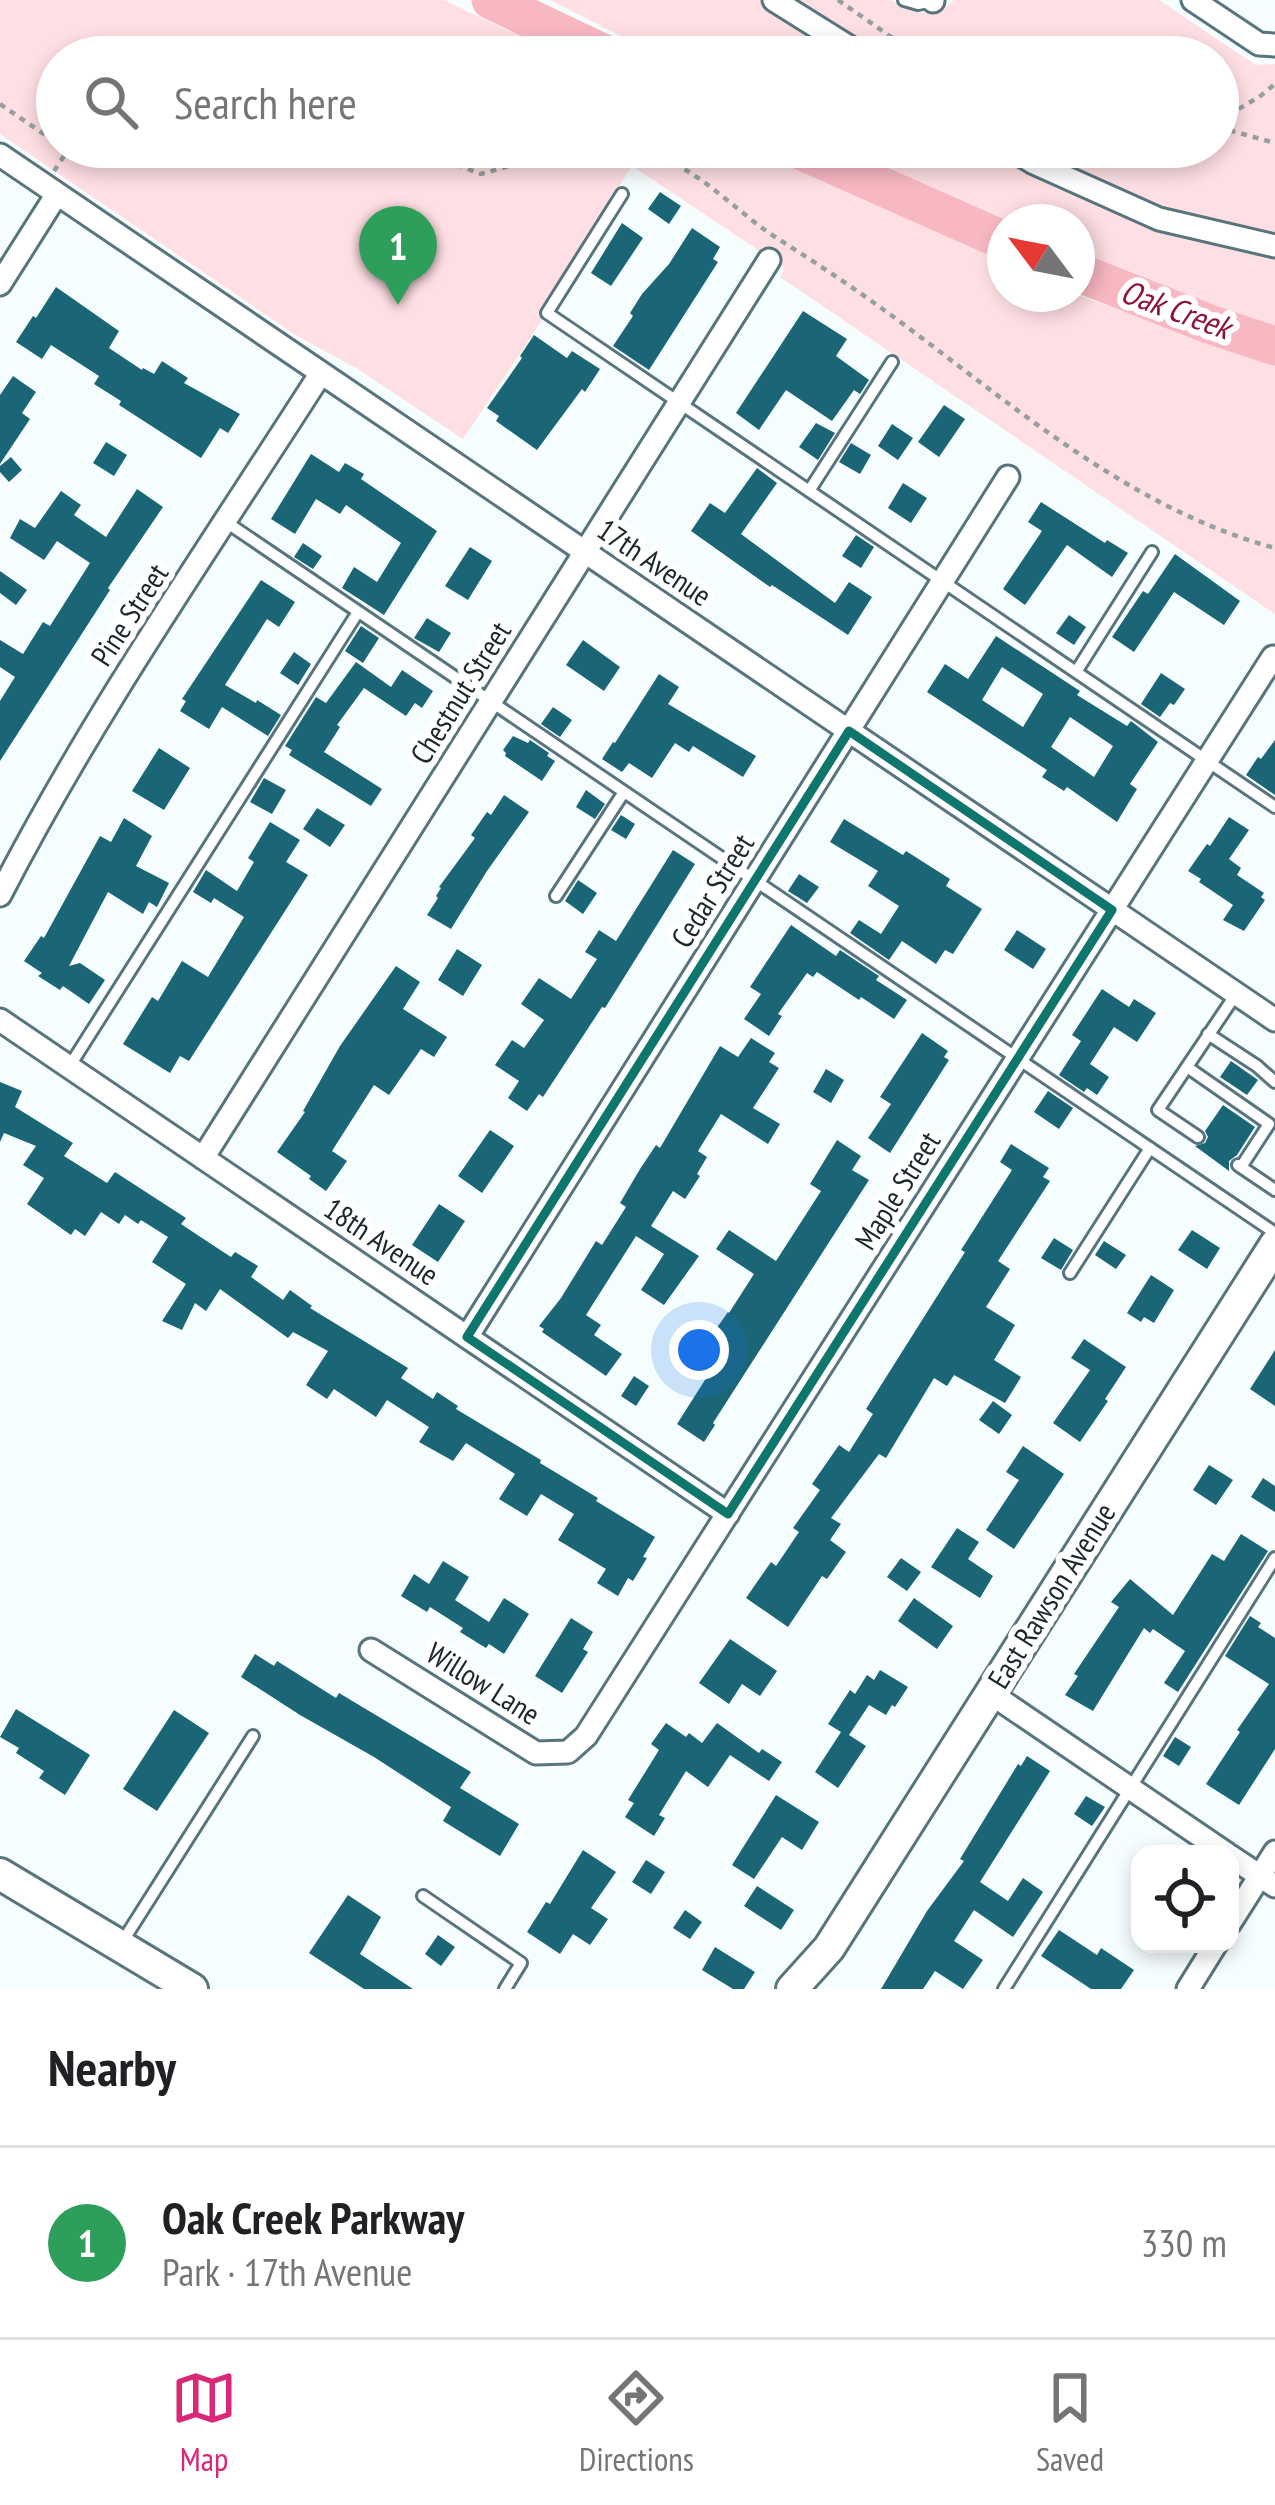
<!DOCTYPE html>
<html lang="en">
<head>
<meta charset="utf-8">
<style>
	:root { --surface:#fff; --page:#f2f2f2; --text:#202124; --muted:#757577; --line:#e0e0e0; --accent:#db2777 }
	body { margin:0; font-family:"PT Sans Narrow",sans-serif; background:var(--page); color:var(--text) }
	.controls { position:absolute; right:36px; bottom:36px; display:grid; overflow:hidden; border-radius:24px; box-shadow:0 6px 18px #0003 }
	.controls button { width:108px; height:108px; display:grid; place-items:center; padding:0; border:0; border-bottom:3px solid var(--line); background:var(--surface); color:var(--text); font:60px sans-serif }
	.compass { position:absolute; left:987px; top:204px; width:108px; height:108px; border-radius:50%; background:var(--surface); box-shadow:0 6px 18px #0003; rotate:302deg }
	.you { position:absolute; left:699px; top:1350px; width:42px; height:42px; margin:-30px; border:9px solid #fff; border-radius:50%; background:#1a73e8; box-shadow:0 0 0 18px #1a73e833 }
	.badge { display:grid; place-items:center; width:78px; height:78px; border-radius:50%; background:var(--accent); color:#fff; font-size:39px; font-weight:700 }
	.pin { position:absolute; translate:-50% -99px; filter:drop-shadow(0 3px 6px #0008) }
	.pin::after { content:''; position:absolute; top:63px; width:42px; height:36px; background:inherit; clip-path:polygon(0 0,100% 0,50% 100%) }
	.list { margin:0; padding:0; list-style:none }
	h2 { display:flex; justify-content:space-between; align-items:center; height:156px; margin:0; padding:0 48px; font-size:51px }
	h2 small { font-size:39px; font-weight:400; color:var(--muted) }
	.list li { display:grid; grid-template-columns:78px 1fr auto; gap:36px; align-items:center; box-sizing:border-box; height:192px; padding:0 48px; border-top:3px solid var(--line) }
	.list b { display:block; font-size:45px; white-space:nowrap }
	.list p { margin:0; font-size:39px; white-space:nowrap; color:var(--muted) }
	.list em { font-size:39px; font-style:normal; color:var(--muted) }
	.icon { flex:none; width:66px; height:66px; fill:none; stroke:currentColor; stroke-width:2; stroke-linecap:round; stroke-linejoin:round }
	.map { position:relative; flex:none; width:1275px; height:1989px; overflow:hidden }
	.search { position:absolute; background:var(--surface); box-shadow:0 6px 18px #0003; left:36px; right:36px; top:36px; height:132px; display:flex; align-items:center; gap:30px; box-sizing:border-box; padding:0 42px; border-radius:66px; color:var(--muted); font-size:45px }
	.sheet { height:348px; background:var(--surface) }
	nav { display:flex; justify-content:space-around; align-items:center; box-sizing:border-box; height:168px; border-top:3px solid var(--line); background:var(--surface); font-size:33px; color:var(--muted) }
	nav a { display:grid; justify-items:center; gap:6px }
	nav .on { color:var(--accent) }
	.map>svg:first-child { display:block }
</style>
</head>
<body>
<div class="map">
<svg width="1275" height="1989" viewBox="0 0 1275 1989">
	<rect width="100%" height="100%" fill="#f6fdfe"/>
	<path fill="#fedfe3" d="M0 0H443L565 57H57V147H759L1005 261V294H1075L1275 365V614L780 277 785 268 632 166 538 314 543 319 463 439 356 368 297 336 0 134Z
		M550 0H891C914 13 933 22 954 0H1159L1256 65 1275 64V328L1102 269 1077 257V222L1005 224 840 147H1218V57H662Z"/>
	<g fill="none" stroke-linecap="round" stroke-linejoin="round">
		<path stroke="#f8b8c2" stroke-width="39" d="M491 0 611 57
			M793 147 1005 241
			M1077 272 1209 324 1275 346"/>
	</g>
	<path fill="#1a6676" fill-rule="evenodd" d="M660 192 681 206 669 224 648 209Z
		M622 223 643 238 611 286 591 273Z
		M692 228 720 247 713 259 718 262 649 370 613 346 633 316 630 313 642 294 669 264Z
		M56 287 119 331 109 348 142 370 143 368 154 374 162 361 188 378 184 383 240 414 228 433 220 428 201 458 119 405 121 401 94 384 99 376 51 345 42 359 16 342 33 316 36 318Z
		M803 311 847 339 836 356 869 380 860 394 854 390 832 421 786 390 759 430 736 413Z
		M534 335 567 358 572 351 600 369 585 392 582 389 537 450 496 421 499 416 487 408 522 358 520 356Z
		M13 376 36 392 22 413 30 419 0 464V395Z
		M944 405 965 419 939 457 918 442Z
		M816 423 835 433 818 460 799 447Z
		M892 424 913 438 898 460 878 446Z
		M106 442 127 455 114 476 93 463Z
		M851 443 871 455 860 474 839 462Z
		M311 454 339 472 345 463 364 474 361 479 437 531 384 615 342 588 354 567 377 582 401 543 346 505 340 514 316 499 295 534 271 519Z
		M11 457 22 470 9 482 0 472V466Z
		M757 468 777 483 741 534 835 603 849 582 872 597 848 635 772 585 770 587 691 531 710 503 725 513Z
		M903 483 927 498 911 523 888 508Z
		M137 489 163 507 108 588 110 590 0 761V701L15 677 0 667V640L23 654 43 622 50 626 90 563 57 541 44 560 10 538 20 519 35 528 61 491 81 505 74 515 106 537Z
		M1041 502 1105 543 1107 540 1128 553 1112 577 1067 545 1025 605 1003 589 1042 531 1028 522Z
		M856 535 874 547 861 568 842 556Z
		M303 543 322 556 313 569 294 557Z
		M470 547 492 561 468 600 445 586Z
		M1175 554 1240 601 1224 625 1174 592 1134 652 1112 637 1143 591 1148 594Z
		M0 571 27 590 16 605 0 593Z
		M261 580 295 602 279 627 267 619 225 685 256 703 257 700 281 715 268 736 222 707 209 729 180 711 186 701 182 699Z
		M1069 615 1086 627 1074 645 1056 633Z
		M427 618 451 633 439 652 414 638Z
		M361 626 379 638 363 663 345 651Z
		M996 636 1080 691 1077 695 1127 726 1131 721 1158 742 1130 784 1137 789 1117 822 1067 787 1064 791 1042 777 1047 770 927 692 945 664 968 679ZM1002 667 1043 694 1023 727 982 700ZM1070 717 1113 746 1094 777 1051 747Z
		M583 640 620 667 604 691 566 665Z
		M294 652 311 664 298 685 280 673Z
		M356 662 391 687 402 670 433 691 422 708 415 703 406 716 364 688 337 725 340 727 324 752 382 789 371 806 289 755 292 750 285 746 316 697 326 703Z
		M1161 673 1185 689 1174 705 1170 703 1160 717 1141 704Z
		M659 674 679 687 668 704 756 756 743 777 693 746 689 752 675 743 652 778 629 763 622 772 602 759 613 742 615 743Z
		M553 707 572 720 560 737 541 724Z
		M513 736 528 743 530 740 549 753 547 756 555 761 542 781 505 756 506 753 503 750Z
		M1275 740V795L1246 775 1258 757 1261 759Z
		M159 748 190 768 164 810 132 791Z
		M264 778 286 790 272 814 250 802Z
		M586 790 605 804 595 819 576 807Z
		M504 795 529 812 487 871 451 929 427 915 438 898 436 896 441 888 439 887 475 838 471 835 487 812 491 815Z
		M317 808 345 825 330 847 303 829Z
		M621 815 635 824 626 839 611 830Z
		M1229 817 1249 830 1229 859 1241 868 1237 875 1264 893 1261 897 1265 900 1244 931 1223 920 1233 905 1199 882 1201 879 1188 871 1207 844 1210 846Z
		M124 818 152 836 136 866 169 883 157 907 149 902 143 914 108 892 69 966 80 963 105 980 89 1004 63 986 60 990 38 976 42 973 24 961 41 936 44 938 100 836 111 842Z
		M844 819 903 855 906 851 950 879 946 886 982 909 953 954 945 950 936 964 902 941 889 960 850 933 859 920 881 934 899 906 868 886 878 871 830 842Z
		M270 822 300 840 286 862 308 875 189 1061 180 1056 170 1073 123 1044 152 997 158 1001 182 961 208 977 244 917 214 898 211 903 193 892 206 870 237 891 254 862 248 858Z
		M673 850 695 864 605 1008 602 1007 543 1097 539 1094 527 1111 508 1098 519 1081 495 1065 512 1040 524 1048 544 1020 521 1004 539 978 571 999 597 959 585 952 599 930 616 941Z
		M799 874 819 887 807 903 788 891Z
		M578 880 597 893 583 914 565 901Z
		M791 925 836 956 840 950 879 976 876 980 907 1000 894 1019 861 997 859 1000 817 972 813 977 807 973 778 1014 782 1016 769 1036 744 1019 761 994 750 987Z
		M1017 930 1046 949 1033 969 1004 950Z
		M457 949 482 965 463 996 438 980Z
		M396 966 420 982 403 1009 447 1037 434 1057 421 1049 389 1095 374 1085 332 1151 347 1161 326 1191 309 1179 311 1176 277 1152 305 1112 303 1111 340 1046Z
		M1102 989 1129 1007 1134 999 1156 1013 1137 1042 1114 1027 1090 1064 1109 1077 1097 1095 1087 1088 1084 1092 1059 1075 1081 1041 1072 1035Z
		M922 1033 948 1051 944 1057 949 1060 890 1153 868 1138 891 1104 880 1097Z
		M751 1038 775 1053 769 1062 779 1068 753 1108 780 1124 768 1144 721 1114 698 1151 707 1157 697 1174 700 1176 685 1199 673 1191 651 1226 699 1256 664 1305 641 1290 664 1254 636 1236 586 1315 601 1325 594 1335 622 1354 606 1376 542 1332 544 1329 539 1326 561 1298 596 1241 602 1245 626 1207 620 1203 640 1169 656 1145 660 1148 720 1046 738 1057Z
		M1231 1061 1258 1080 1247 1095 1220 1077Z
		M826 1069 844 1080 831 1103 813 1092Z
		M0 1082 22 1091 15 1107 73 1143 64 1156 107 1183 115 1172 186 1218 181 1224 202 1238 231 1257 235 1252 258 1266 251 1277 283 1300 290 1290 312 1306 310 1308 408 1368 401 1378 433 1399 437 1392 458 1406 456 1409 541 1460 540 1463 598 1498 596 1501 655 1537 643 1557 647 1558 633 1581 628 1578 618 1596 597 1583 606 1569 558 1540 574 1514 541 1494 527 1516 499 1499 515 1474 466 1443 453 1461 419 1442 429 1427 387 1400 376 1417 334 1389 327 1399 306 1385 328 1351 293 1332 288 1338 220 1289 206 1311 195 1303 182 1330 162 1321 186 1284 152 1262 168 1237 141 1220 138 1224 125 1215 119 1224 101 1212 85 1236 75 1229 71 1235 27 1204 44 1178 23 1165 36 1146 4 1133 0 1142Z
		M1048 1091 1073 1108 1059 1129 1034 1112Z
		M1223 1105 1255 1127 1237 1155 1229 1161V1171L1195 1146 1205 1143 1208 1137 1205 1131Z
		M490 1130 514 1146 482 1193 458 1176Z
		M837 1140 861 1156 852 1170 869 1180 713 1423 715 1425 704 1442 677 1424 710 1372 691 1359 712 1326 716 1329 728 1312 729 1313 754 1274 716 1249 729 1230 776 1261 821 1191 810 1184Z
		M1011 1144 1049 1168 1043 1177 1050 1181 998 1261 1010 1269 986 1307 1015 1325 994 1360 1021 1377 1005 1403 954 1375 947 1386 934 1378 886 1458 879 1454 831 1518 841 1524 830 1540 846 1552 827 1579 822 1576 788 1627 746 1598 771 1562 776 1566 799 1532 793 1528 820 1490 812 1484 839 1445 849 1452 873 1414 866 1409 965 1252 961 1250 1012 1170 1000 1162Z
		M439 1204 465 1221 438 1262 412 1245Z
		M1192 1230 1220 1248 1207 1269 1178 1250Z
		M1054 1238 1073 1250 1061 1270 1041 1258Z
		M1104 1241 1126 1255 1116 1269 1095 1255Z
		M1151 1275 1174 1290 1154 1323 1144 1317 1141 1322 1127 1313Z
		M1084 1339 1126 1367 1105 1399 1108 1401 1080 1442 1053 1423 1090 1370 1071 1358Z
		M1275 1350V1406L1250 1389Z
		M634 1376 649 1386 636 1406 621 1396Z
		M993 1401 1012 1415 999 1434 979 1420Z
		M1023 1446 1064 1474 1014 1549 986 1530 1019 1480 1006 1472Z
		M1209 1465 1233 1480 1216 1505 1193 1490Z
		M1263 1478 1275 1486V1512L1251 1497Z
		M957 1528 979 1542 968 1559 993 1576 980 1598 931 1567Z
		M1241 1534 1268 1551 1178 1692 1164 1683 1185 1651 1153 1629 1150 1633 1144 1628 1093 1711 1065 1695 1078 1676 1074 1674 1119 1607 1111 1602 1130 1579 1173 1615 1212 1554 1224 1561Z
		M901 1558 921 1572 907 1591 887 1577Z
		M443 1561 469 1577 455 1600 489 1622 504 1598 529 1614 504 1654 489 1644 486 1648 460 1632 463 1628 430 1607 427 1612 401 1596 414 1574 429 1584Z
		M914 1598 953 1626 937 1649 898 1621Z
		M1250 1616 1261 1623 1258 1627 1275 1638V1749L1239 1805 1206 1784 1240 1732 1237 1730 1269 1684 1225 1656Z
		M571 1618 593 1632 583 1649 588 1652 562 1693 535 1676Z
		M730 1639 777 1671 760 1696 742 1684 729 1704 699 1683Z
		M255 1654 274 1666 277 1661 336 1698 339 1693 471 1772 460 1788 519 1824 500 1856 443 1821 451 1807 374 1757 300 1715 241 1677Z
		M880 1670 908 1687 895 1707 892 1705 886 1715 869 1705 849 1735 866 1746 838 1788 815 1772 841 1732 828 1724 850 1690 855 1694 867 1675 874 1680Z
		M16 1709 90 1755 65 1795 39 1778 44 1771 16 1753 19 1748 0 1737Z
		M174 1710 209 1733 157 1811 123 1789Z
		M666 1723 686 1737 689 1733 702 1743 717 1723 759 1753 762 1749 782 1762 769 1781 730 1755 708 1787 686 1771 659 1815 665 1818 654 1836 625 1817 634 1803 628 1800 659 1750 651 1744Z
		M1175 1737 1191 1747 1179 1766 1163 1756Z
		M1027 1756 1050 1771 980 1882 1008 1901 1023 1878 1043 1892 1013 1937 974 1910 954 1941 983 1960 963 1989 935 1971 923 1989H881L927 1911 964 1861 960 1859 1018 1764 1021 1766Z
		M776 1795 819 1822 802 1850 782 1837 754 1879 732 1865Z
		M1086 1796 1105 1807 1092 1826 1074 1814Z
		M583 1850 616 1872 591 1908 608 1919 590 1945 573 1934 560 1954 527 1932 546 1902 550 1904Z
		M646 1860 665 1872 651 1894 632 1882Z
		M757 1886 794 1910 781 1930 744 1906Z
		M348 1895 381 1917 360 1954 413 1989H364L309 1953Z
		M685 1910 702 1922 690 1939 673 1928Z
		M1059 1930 1097 1955 1101 1948 1134 1970 1121 1989H1091L1041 1956Z
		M438 1935 455 1947 441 1966 425 1954Z
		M715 1947 755 1972 744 1989H733L702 1970Z"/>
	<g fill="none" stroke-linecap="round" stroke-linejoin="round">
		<defs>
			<path id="service" d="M904 0 918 4 933 1
				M622 194 547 313 1275 807
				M809 491 892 362
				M226 522 1275 1233
				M1076 672 1152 552
				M556 896 624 792
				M1208 1034 1257 1066 1275 1082
				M69 1067 358 612
				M1187 1067 1269 1124 1241 1167
				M1198 1137 1158 1110 1236 994
				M1238 1165 1275 1190
				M1070 1273 1150 1148
				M423 1896 521 1963 505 1989
				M121 1944 253 1736
				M1004 1989 1275 1558"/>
			<path id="minor" d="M774 0 865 57
				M1193 0 1259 44 1275 45
				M933 1V0
				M1008 147 1034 163 1159 219 1275 246
				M0 155 1275 1020
				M0 284 57 194
				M0 895C93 714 211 545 321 373
				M0 1020 728 1514
				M203 1158 769 260
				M467 1337 1008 477
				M371 1650 536 1753 568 1752 586 1736 1273 657
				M990 1693 1227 1854
				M1230 1856 1275 1886
				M1230 1923 1275 1852
				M1188 1989 1216 1944"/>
			<path id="secondary" d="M0 1874 192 1989
				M792 1989 829 1948 1275 1245"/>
		</defs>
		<use href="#service" stroke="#58757d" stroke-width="16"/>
		<use href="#minor" stroke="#58757d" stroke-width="27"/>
		<use href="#secondary" stroke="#58757d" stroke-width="36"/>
		<path stroke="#969fa1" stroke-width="4.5" stroke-dasharray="6 6" stroke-linecap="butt" d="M838 0 920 57
			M0 104 57 143
			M1218 121 1259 97 1275 84
			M1218 127 1275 143
			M412 147 481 174 577 147
			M629 147C641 151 653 154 664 159 703 175 735 209 769 233 808 258 847 283 884 310 1007 399 1124 507 1275 548
			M54 171 68 150"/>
		<use href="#service" stroke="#fff" stroke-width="10"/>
		<use href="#minor" stroke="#fff" stroke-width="21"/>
		<use href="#secondary" stroke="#fff" stroke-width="30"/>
	</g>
	<path fill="none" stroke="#0f766e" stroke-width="9" stroke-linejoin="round" d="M849 731 1112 910 728 1514 467 1337Z"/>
	<g text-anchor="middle" stroke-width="12" stroke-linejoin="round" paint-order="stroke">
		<g font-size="30" fill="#1b272a" stroke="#fff">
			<text transform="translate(654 563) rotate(34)" y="10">17th Avenue</text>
			<text transform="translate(130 615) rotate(-57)" y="10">Pine Street</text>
			<text transform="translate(461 693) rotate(-58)" y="10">Chestnut Street</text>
			<text transform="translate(713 891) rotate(-58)" y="10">Cedar Street</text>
			<text transform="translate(898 1191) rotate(-58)" y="10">Maple Street</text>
			<text transform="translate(381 1242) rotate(34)" y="10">18th Avenue</text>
			<text transform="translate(1052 1596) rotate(-58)" y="10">East Rawson Avenue</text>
			<text transform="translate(483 1684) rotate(32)" y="10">Willow Lane</text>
		</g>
		<g font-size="33" font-style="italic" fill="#8d153c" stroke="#fff">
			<text transform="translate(1176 309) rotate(20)" y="12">Oak Creek</text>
		</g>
	</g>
</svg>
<div class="controls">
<button><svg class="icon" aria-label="locate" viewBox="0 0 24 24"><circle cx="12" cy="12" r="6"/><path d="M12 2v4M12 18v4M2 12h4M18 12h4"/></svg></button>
</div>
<svg class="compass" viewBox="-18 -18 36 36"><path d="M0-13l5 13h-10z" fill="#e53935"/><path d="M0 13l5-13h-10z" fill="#757577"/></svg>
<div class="you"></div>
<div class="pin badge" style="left:398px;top:305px;background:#2e9e5b">1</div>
<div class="search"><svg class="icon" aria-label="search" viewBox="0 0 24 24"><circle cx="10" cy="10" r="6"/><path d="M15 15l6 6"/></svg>Search here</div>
</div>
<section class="sheet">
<h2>Nearby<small></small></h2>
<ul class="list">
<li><span class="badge" style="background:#2e9e5b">1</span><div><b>Oak Creek Parkway</b><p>Park · 17th Avenue</p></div><em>330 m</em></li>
</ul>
</section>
<nav>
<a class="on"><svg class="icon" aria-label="map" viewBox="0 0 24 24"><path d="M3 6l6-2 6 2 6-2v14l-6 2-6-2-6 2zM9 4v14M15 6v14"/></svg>Map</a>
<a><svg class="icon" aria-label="directions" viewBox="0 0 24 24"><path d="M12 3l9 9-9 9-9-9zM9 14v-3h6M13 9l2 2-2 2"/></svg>Directions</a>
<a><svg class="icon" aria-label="saved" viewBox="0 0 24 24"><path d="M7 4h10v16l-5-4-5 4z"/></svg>Saved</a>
</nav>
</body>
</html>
